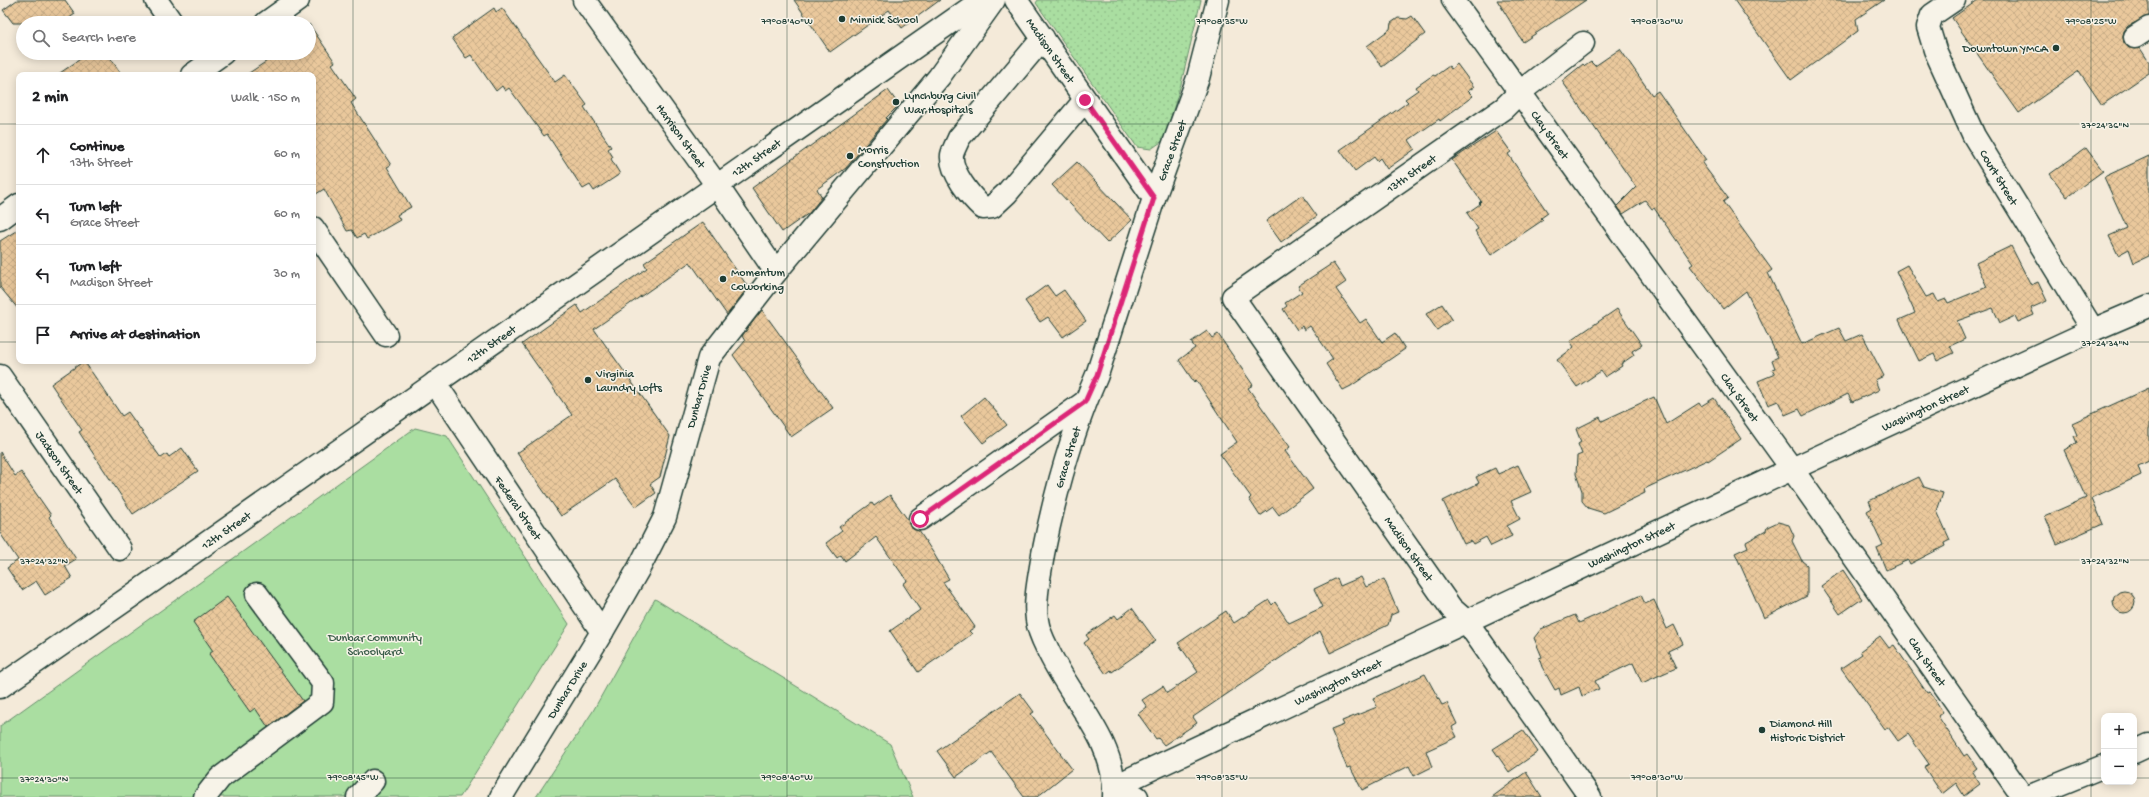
<!DOCTYPE html>
<html lang="en">
<head>
<meta charset="utf-8">
<style>
	:root { --surface:#fff; --page:#f2f2f2; --text:#202124; --muted:#757577; --line:#e0e0e0 }
	body { margin:0; font-family:"Gochi Hand",sans-serif; background:var(--page); color:var(--text) }
	.controls { position:absolute; right:12px; bottom:12px; display:grid; overflow:hidden; border-radius:8px; box-shadow:0 2px 10px #0003 }
	.controls button { width:36px; height:36px; display:grid; place-items:center; padding:0; border:0; border-bottom:1px solid var(--line); background:var(--surface); color:var(--text); font:20px sans-serif }
	.stop { position:absolute; width:12px; height:12px; margin:-9px; border:3px solid #db2777; border-radius:50%; background:#fff }
	.stop.end { background:#db2777; border-color:#fff; box-shadow:0 1px 4px #0008 }
	.list { margin:0; padding:0; list-style:none }
	h2 { display:flex; justify-content:space-between; align-items:center; height:52px; margin:0; padding:0 16px; font-size:17px }
	h2 small { font-size:13px; font-weight:400; color:var(--muted) }
	.list li { display:grid; grid-template-columns:26px 1fr auto; gap:12px; align-items:center; box-sizing:border-box; height:60px; padding:0 16px; border-top:1px solid var(--line) }
	.list b { display:block; font-size:15px; white-space:nowrap }
	.list p { margin:0; font-size:13px; white-space:nowrap; color:var(--muted) }
	.list em { font-size:13px; font-style:normal; color:var(--muted) }
	.icon { flex:none; width:22px; height:22px; fill:none; stroke:currentColor; stroke-width:2; stroke-linecap:round; stroke-linejoin:round }
	.map { position:relative; flex:none; width:2149px; height:797px; overflow:hidden }
	.search { position:absolute; background:var(--surface); box-shadow:0 2px 10px #0003; left:16px; top:16px; width:300px; height:44px; display:flex; align-items:center; gap:10px; box-sizing:border-box; padding:0 14px; border-radius:22px; color:var(--muted); font-size:15px }
	.panel { position:absolute; background:var(--surface); box-shadow:0 2px 10px #0003; left:16px; top:72px; width:300px; height:292px; border-radius:8px }
	.map>svg:first-child { display:block }
</style>
</head>
<body>
<div class="map">
<svg width="2149" height="797" viewBox="0 0 2149 797">
	<defs>
		<pattern id="grass-dots" width="8" height="8" patternUnits="userSpaceOnUse"><rect width="8" height="8" fill="#aadea1"/><path d="M2 2h.1M6 6h.1" fill="none" stroke="#92bf8b" stroke-width="1.8" stroke-linecap="round"/></pattern>
		<pattern id="building-cross-hatch" width="8" height="8" patternUnits="userSpaceOnUse"><rect width="8" height="8" fill="#eac89c"/><path d="M0 0l8 8M0 8l8-8" fill="none" stroke="#c8ad87"/></pattern>
	</defs>
	<rect width="100%" height="100%" fill="#f4ead9"/>
	<filter id="ink" filterUnits="userSpaceOnUse"><feTurbulence type="fractalNoise" baseFrequency=".025" numOctaves="2"/><feDisplacementMap in="SourceGraphic" scale="8" xChannelSelector="R" yChannelSelector="G"/><feConvolveMatrix kernelMatrix="1 2 1 2 8 2 1 2 1" color-interpolation-filters="sRGB"/></filter>
	<g filter="url(#ink)">
		<path fill="url(#grass-dots)" stroke="#648e6a" d="M1038 0H1201L1181 84 1164 140 1151 149 1137 147 1036 3Z"/>
		<path fill="#aadea1" stroke="#648e6a" d="M415 428 447 436 569 624 460 797H0V726Z
			M655 599 890 744 913 797H536L593 711Z"/>
		<path fill="url(#building-cross-hatch)" stroke="#1f3d34" d="M17 0H65L75 14 62 23H13L3 10Z
			M794 0H940L902 28 889 10 830 52Z
			M1497 0H1586L1523 42Z
			M1734 0H1884L1856 19 1858 31 1791 80Z
			M1978 0H2149V16L2128 26 2124 31 2123 37 2124 43 2129 48H2140L2149 62V73L2102 105 2079 71 2019 113 1952 18Z
			M494 8 496 12 502 8 555 82 565 75 587 105 584 107 611 147 608 149 613 157 611 159 620 174 594 191 590 185 583 189 547 134 544 136 509 88 505 91 502 86 496 91 471 55 466 58 452 38Z
			M1412 16 1425 34 1382 67 1367 46 1390 29 1391 23 1398 18 1407 19Z
			M309 24 335 62 332 64 356 99 351 103 391 165 387 167 411 207 397 215 400 220 367 239 364 234 357 238 352 230 347 231 324 189 313 196V75H246L279 53H309Z
			M1620 49 1652 95 1658 91 1706 160 1702 163 1728 198 1723 202 1772 270 1768 273 1802 344 1839 328 1846 341 1862 334 1884 376 1875 380 1879 390 1852 402 1848 394 1803 416 1799 409 1785 415 1778 401 1768 405 1758 381 1775 374 1772 369 1775 368 1772 360 1778 357 1746 291 1723 309 1690 266 1693 264 1654 208 1652 209 1645 200 1623 214 1617 206 1636 187 1562 81 1583 64 1585 66 1591 62 1595 66Z
			M89 53H107L122 75H57Z
			M1457 64 1474 87 1468 91 1473 96 1440 121 1439 119 1409 140 1415 149 1387 169 1380 158 1377 161 1374 157 1355 171 1340 150 1408 102 1405 99 1418 90 1416 87 1433 75 1435 76 1449 66 1451 69Z
			M888 90 899 105 886 118 887 119 846 168 817 189 822 197 809 213 782 232 752 188Z
			M1496 131 1511 152 1508 154 1548 213 1541 218 1543 220 1491 255 1475 231 1478 229 1467 213 1480 204 1479 203 1481 201 1452 160Z
			M2086 148 2103 171 2067 197 2050 174Z
			M2149 156V256L2134 263 2129 249 2118 255 2109 236 2127 228 2104 177Z
			M1077 162 1132 220 1107 243 1052 185Z
			M1302 195 1317 216 1281 242 1266 221Z
			M703 222 748 287 727 315 690 262 594 329 670 436 660 477 650 484 656 493 636 507 615 479 561 516 517 453 572 415 522 344 577 305 582 313 647 268 644 263Z
			M19 229V310L0 287V241Z
			M2011 246 2031 285 2038 282 2047 301 2031 308 2034 315 2018 322 2015 316 2000 323 1993 308 1957 321 1965 339 1950 346 1954 353 1937 361 1934 354 1919 361 1899 320 1915 313 1896 271 1907 265 1926 297 1934 294 1938 302 1946 299 1948 303 1987 287 1976 263Z
			M1333 263 1346 282 1336 289 1360 323 1366 319 1382 342 1395 333 1405 349 1351 386 1343 390 1326 364 1333 359 1310 326 1304 330 1302 326 1297 330 1283 309 1287 306 1285 303 1302 292 1298 286Z
			M1047 285 1055 296 1064 290 1086 321 1063 337 1048 317 1040 322 1025 301Z
			M1442 304 1452 319 1437 330 1426 314Z
			M1617 309 1642 345 1632 351 1634 355 1621 364 1622 366 1605 377 1601 371 1577 387 1557 360 1574 347 1570 341Z
			M762 310 833 408 791 437 733 355 745 341 742 336Z
			M1207 331 1212 338 1218 334 1231 353 1253 385 1248 388 1290 447 1285 451 1313 489 1279 515 1273 507 1260 516 1249 499 1251 497 1220 454 1237 442 1196 380 1194 382 1179 360 1195 348 1191 342Z
			M84 361 122 416 128 412 161 458 167 454 169 457 182 448 198 471 133 514 79 432 82 430 51 384Z
			M2149 388V461L2138 466 2141 475 2092 498 2103 524 2057 544 2045 516 2086 498 2064 450 2077 443 2074 436 2077 435 2072 423Z
			M984 397 1007 425 983 443 961 416Z
			M1654 397 1666 424 1699 403 1701 406 1714 398 1741 439 1708 461 1707 460 1644 489 1645 493 1604 513 1588 508 1582 501V491L1576 474 1577 456 1582 454 1578 444 1581 442 1576 429 1600 417 1602 421Z
			M0 452 15 476 21 472 51 515 49 517 76 559 65 566 72 578 45 595 36 581 22 590 7 568 18 560 0 533Z
			M1518 465 1531 492 1511 501 1520 519 1507 526 1512 536 1491 546 1486 537 1473 544 1471 541 1464 544 1443 501 1479 483 1476 477 1495 468 1498 474Z
			M1919 477 1924 487 1943 493 1937 511 1950 540 1944 543 1945 546 1910 564 1908 560 1886 570 1877 548 1883 545 1867 511 1872 508 1869 501Z
			M890 495 908 520 910 527 919 531 934 554 949 579 943 582 975 627 969 631 972 634 918 672 890 631 920 610 903 584 907 581 876 537 845 561 841 555 837 558 826 543 842 531 839 527 872 503 874 506Z
			M1778 522 1789 525 1794 536 1792 541 1802 561 1807 565V596L1764 618 1735 553 1748 547 1746 542 1766 531 1767 527Z
			M1843 570 1862 599 1840 614 1821 586Z
			M1361 577 1366 587 1384 579 1398 612 1391 615 1388 625 1330 653 1320 631 1193 717 1197 723 1164 745 1158 738 1156 739 1138 714 1147 707 1142 700 1163 686 1167 693 1198 672 1178 643 1226 611 1234 623 1269 600 1272 605 1275 602 1289 623 1323 607 1314 589 1337 578 1340 586Z
			M2113 602a11 11 0 1 1 22 0a11 11 0 1 1-22 0Z
			M1641 595 1645 604 1654 600 1667 629 1674 625 1683 644 1668 651 1676 668 1642 683 1633 663 1595 681 1599 689 1582 696 1579 687 1561 695 1559 688 1555 690 1542 667 1539 658 1542 657 1534 638 1541 629 1575 615 1579 623Z
			M227 597 303 701 268 727 255 708 250 712 209 654 213 651 193 622Z
			M1132 608 1156 641 1112 672 1111 670 1106 674 1084 643 1089 639 1086 635 1115 615 1118 619Z
			M1880 636 1889 648 1894 645 1927 693 1930 692 1943 712 1938 716 1964 756 1967 754 1977 768 1972 772 1980 784 1964 796 1956 783 1942 794 1924 767 1929 764 1908 734 1898 741 1888 727 1885 729 1841 668 1862 654 1860 651Z
			M1425 674 1442 705 1447 703 1457 724 1452 727 1457 737 1426 751 1432 767 1414 776 1409 766 1362 790 1350 767 1347 768 1331 730 1344 725 1342 721 1377 707 1373 698Z
			M1020 693 1034 712 1031 714 1072 769 1037 797H1024L991 752 956 777 937 751Z
			M1523 730 1538 752 1509 772 1493 749Z
			M1526 772 1542 797H1492Z"/>
		<g fill="none" stroke-linecap="round" stroke-linejoin="round">
			<defs>
				<g id="minor">
					<path d="M156 0 172 23"/>
					<path id="s1" d="M584 0 716 184 776 272"/>
					<path id="s2" d="M1016 0 1154 198"/>
					<path id="s3" d="M1453 0 1792 469 2023 797"/>
					<path id="s4" d="M1954 0 1932 15 1928 27 1935 50 1974 136 2093 330"/>
					<path d="M266 23 298 0"/>
					<path d="M2135 37 2149 28"/>
					<path d="M1043 38 959 138C957 143 953 150 952 155 950 172 971 197 983 208L992 207 1007 193 1085 100"/>
					<path id="s5" d="M1583 43 1520 92 1504 108 1233 297 1451 608 1467 622 1590 797"/>
					<path d="M192 75 223 53"/>
					<path d="M0 219 19 205"/>
					<path d="M313 228 386 335"/>
					<path id="s6" d="M0 376 120 549"/>
					<path id="s7" d="M435 383 602 632"/>
					<path d="M920 519 1085 402"/>
					<path d="M2134 752 2149 745"/>
					<path id="s8" d="M1115 786 1792 469 2093 330 2149 306"/>
					<path d="M1115 786 1137 797"/>
					<path d="M205 797 220 778 322 702 323 683 257 594"/>
					<path d="M358 797 373 781"/>
					<path id="s9" d="M501 797 602 632 639 568 665 517 709 358 776 272 939 77 994 0"/>
					<path d="M2028 797 2104 766"/>
				</g>
				<g id="major">
					<path id="s10" d="M0 687C329 460 654 227 982 0"/>
					<path id="s11" d="M1114 797C1117 740 1069 698 1047 648 1043 640 1038 628 1037 620 1034 598 1040 575 1043 554 1055 493 1072 432 1097 375L1154 198 1198 78 1218 0"/>
				</g>
			</defs>
			<use href="#minor" stroke="#1f3d34" stroke-width="25"/>
			<use href="#major" stroke="#1f3d34" stroke-width="25"/>
			<use href="#minor" stroke="#f7f3e8" stroke-width="22"/>
			<use href="#major" stroke="#f7f3e8" stroke-width="22"/>
		</g>
	</g>
	<g fill="none" stroke-linecap="round" stroke-linejoin="round" filter="url(#ink)">
		<path stroke="#db2777" stroke-width="5" d="M920 519 1085 402 1097 375 1154 198 1085 100"/>
	</g>
	<path fill="none" stroke="#1f3d34" stroke-width="1" stroke-opacity="0.45" d="M353 0V797M787 0V797M1222 0V797M1657 0V797M2091 0V797M0 124H19M313 124H2149M0 342H19M313 342H2149M0 560H2149M0 778H2104M2134 778H2149"/>
	<g fill="#1f3d34" stroke="#f7f3e8" stroke-width="1.5">
		<circle cx="842" cy="19" r="4"/>
		<circle cx="2056" cy="48" r="4"/>
		<circle cx="896" cy="102" r="4"/>
		<circle cx="850" cy="156" r="4"/>
		<circle cx="723" cy="279" r="4"/>
		<circle cx="588" cy="380" r="4"/>
		<circle cx="1762" cy="730" r="4"/>
	</g>
	<g text-anchor="middle" stroke-width="3" stroke-linejoin="round" paint-order="stroke">
		<g font-size="12" fill="#1f3d34" stroke="#f7f3e8" text-anchor="start">
			<text x="850" y="23">Minnick School</text>
			<text x="2048" y="52" text-anchor="end">Downtown YMCA</text>
			<text x="904" y="99">Lynchburg Civil<tspan x="904" dy="14">War Hospitals</tspan></text>
			<text x="858" y="153">Morris<tspan x="858" dy="14">Construction</tspan></text>
			<text x="731" y="276">Momentum<tspan x="731" dy="14">Coworking</tspan></text>
			<text x="596" y="377">Virginia<tspan x="596" dy="14">Laundry Lofts</tspan></text>
			<text x="1770" y="727">Diamond Hill<tspan x="1770" dy="14">Historic District</tspan></text>
		</g>
		<g font-size="12" fill="#1f3d34" stroke="#f7f3e8">
			<text dy="4" stroke="none"><textPath href="#s2" startOffset="61">Madison Street</textPath></text>
			<text dy="4" stroke="none"><textPath href="#s1" startOffset="167">Harrison Street</textPath></text>
			<text dy="4" stroke="none"><textPath href="#s3" startOffset="166">Clay Street</textPath></text>
			<text dy="4" stroke="none"><textPath href="#s11" startOffset="686">Grace Street</textPath></text>
			<text dy="4" stroke="none"><textPath href="#s10" startOffset="923">12th Street</textPath></text>
			<text transform="translate(1411 173) rotate(-35)" y="4">13th Street</text>
			<text dy="4" stroke="none"><textPath href="#s4" startOffset="206">Court Street</textPath></text>
			<text dy="4" stroke="none"><textPath href="#s10" startOffset="599">12th Street</textPath></text>
			<text dy="4" stroke="none"><textPath href="#s9" startOffset="450">Dunbar Drive</textPath></text>
			<text dy="4" stroke="none"><textPath href="#s3" startOffset="490">Clay Street</textPath></text>
			<text dy="4" stroke="none"><textPath href="#s8" startOffset="894">Washington Street</textPath></text>
			<text dy="4" stroke="none"><textPath href="#s11" startOffset="362">Grace Street</textPath></text>
			<text dy="4" stroke="none"><textPath href="#s6" startOffset="105">Jackson Street</textPath></text>
			<text dy="4" stroke="none"><textPath href="#s7" startOffset="150">Federal Street</textPath></text>
			<text dy="4" stroke="none"><textPath href="#s10" startOffset="275">12th Street</textPath></text>
			<text dy="4" stroke="none"><textPath href="#s8" startOffset="570">Washington Street</textPath></text>
			<text dy="4" stroke="none"><textPath href="#s5" startOffset="740">Madison Street</textPath></text>
			<text dy="4" stroke="none"><textPath href="#s3" startOffset="814">Clay Street</textPath></text>
			<text dy="4" stroke="none"><textPath href="#s8" startOffset="246">Washington Street</textPath></text>
			<text dy="4" stroke="none"><textPath href="#s9" startOffset="126">Dunbar Drive</textPath></text>
		</g>
		<g font-size="12" fill="#3b5d4a" stroke="#f7f3e8">
			<text x="375" y="641">Dunbar Community<tspan x="375" dy="14">Schoolyard</tspan></text>
		</g>
	</g>
	<g font-size="10" text-anchor="middle" fill="#1f3d34" stroke="#f7f3e8" stroke-width="3" stroke-linejoin="round" paint-order="stroke">
		<text x="787" y="24">79°08'40"W</text>
		<text x="1222" y="24">79°08'35"W</text>
		<text x="1657" y="24">79°08'30"W</text>
		<text x="2091" y="24">79°08'25"W</text>
		<text x="2105" y="128">37°24'36"N</text>
		<text x="2105" y="346">37°24'34"N</text>
		<text x="44" y="564">37°24'32"N</text>
		<text x="2105" y="564">37°24'32"N</text>
		<text x="353" y="780">79°08'45"W</text>
		<text x="787" y="780">79°08'40"W</text>
		<text x="1222" y="780">79°08'35"W</text>
		<text x="1657" y="780">79°08'30"W</text>
		<text x="44" y="782">37°24'30"N</text>
	</g>
</svg>
<div class="controls">
<button>+</button>
<button>−</button>
</div>
<div class="stop" style="left:920px;top:519px"></div>
<div class="stop end" style="left:1085px;top:100px"></div>
<div class="search"><svg class="icon" aria-label="search" viewBox="0 0 24 24"><circle cx="10" cy="10" r="6"/><path d="M15 15l6 6"/></svg>Search here</div>
<section class="panel">
<h2>2 min<small>Walk · 150 m</small></h2>
<ul class="list">
<li><svg class="icon" aria-label="ahead" viewBox="0 0 24 24"><path d="M12 20V5M6 11l6-6 6 6"/></svg><div><b>Continue</b><p>13th Street</p></div><em>60 m</em></li>
<li><svg class="icon" aria-label="left" viewBox="0 0 24 24"><path d="M17 20v-9H6M10 6l-5 5 5 5"/></svg><div><b>Turn left</b><p>Grace Street</p></div><em>60 m</em></li>
<li><svg class="icon" aria-label="left" viewBox="0 0 24 24"><path d="M17 20v-9H6M10 6l-5 5 5 5"/></svg><div><b>Turn left</b><p>Madison Street</p></div><em>30 m</em></li>
<li><svg class="icon" aria-label="arrive" viewBox="0 0 24 24"><path d="M6 21V4h12l-3 4 3 4H6"/></svg><div><b>Arrive at destination</b></div></li>
</ul>
</section>
</div>
</body>
</html>
